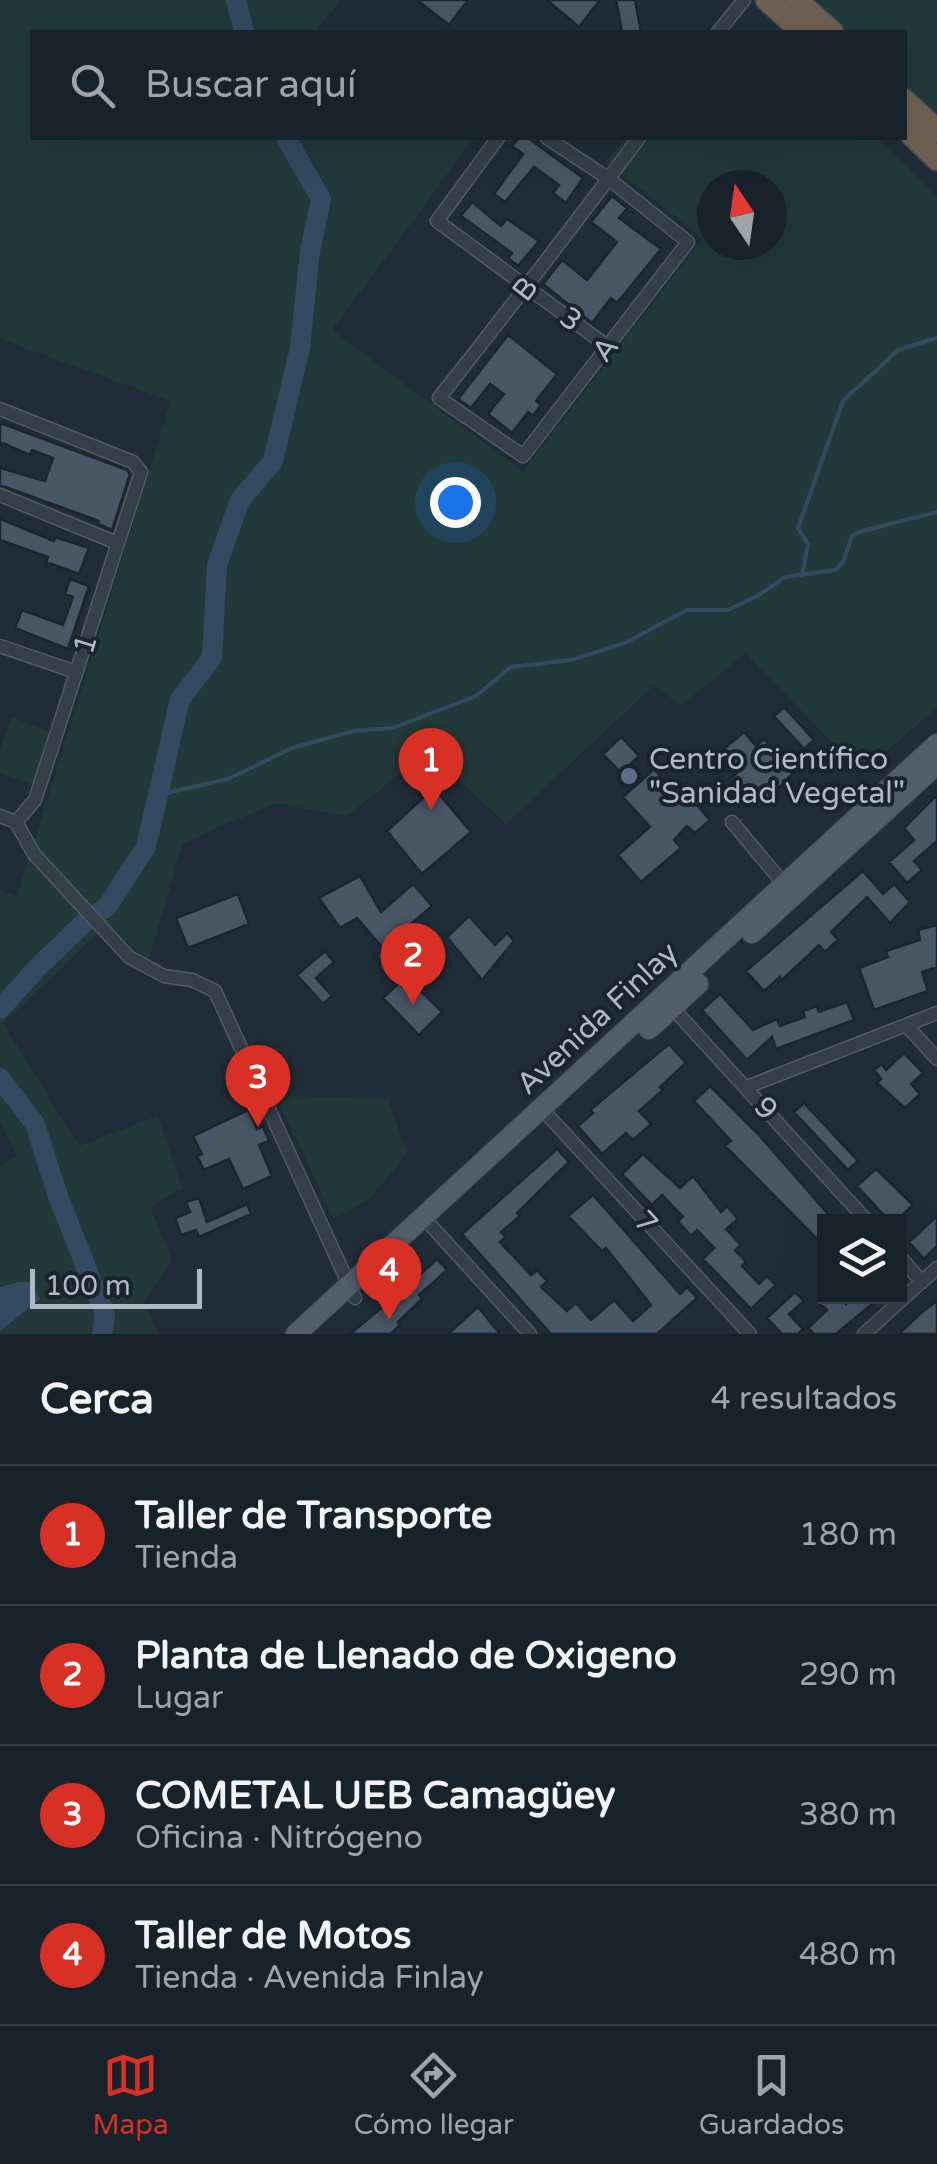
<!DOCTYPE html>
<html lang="es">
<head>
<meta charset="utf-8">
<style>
	:root { --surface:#18222a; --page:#212a32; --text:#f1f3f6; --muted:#9fa4a8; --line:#363f47; --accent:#d93025 }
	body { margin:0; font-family:"Varela Round",sans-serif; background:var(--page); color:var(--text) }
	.controls { position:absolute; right:30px; bottom:30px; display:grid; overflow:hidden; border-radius:0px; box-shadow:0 10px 40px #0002 }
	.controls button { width:90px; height:90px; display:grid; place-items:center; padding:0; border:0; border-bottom:2px solid var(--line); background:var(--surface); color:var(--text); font:50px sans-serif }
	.compass { position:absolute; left:697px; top:170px; width:90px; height:90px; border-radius:50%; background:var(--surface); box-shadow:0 10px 40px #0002; rotate:347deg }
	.scale { position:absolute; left:30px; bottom:25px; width:172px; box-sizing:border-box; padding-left:10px; border:5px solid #aeb9c5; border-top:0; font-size:28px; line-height:35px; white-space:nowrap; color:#aeb9c5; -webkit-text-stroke:8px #19242d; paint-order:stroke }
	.you { position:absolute; left:455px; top:502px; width:35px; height:35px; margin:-25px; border:8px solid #fff; border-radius:50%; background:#1a73e8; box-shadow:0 0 0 15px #1a73e833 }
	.badge { display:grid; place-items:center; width:65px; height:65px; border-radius:50%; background:var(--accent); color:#fff; font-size:32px; font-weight:700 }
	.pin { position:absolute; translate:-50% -82px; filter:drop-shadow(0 2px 5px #0008) }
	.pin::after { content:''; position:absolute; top:52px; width:35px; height:30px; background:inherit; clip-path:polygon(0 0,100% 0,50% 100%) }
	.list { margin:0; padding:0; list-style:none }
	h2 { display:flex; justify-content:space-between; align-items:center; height:130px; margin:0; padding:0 40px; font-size:42px }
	h2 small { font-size:32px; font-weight:400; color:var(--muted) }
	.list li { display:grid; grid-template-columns:65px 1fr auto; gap:30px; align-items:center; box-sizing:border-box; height:140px; padding:0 40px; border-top:2px solid var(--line) }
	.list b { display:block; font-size:38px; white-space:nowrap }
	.list p { margin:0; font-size:32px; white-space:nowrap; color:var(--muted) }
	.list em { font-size:32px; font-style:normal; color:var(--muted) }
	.icon { flex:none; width:55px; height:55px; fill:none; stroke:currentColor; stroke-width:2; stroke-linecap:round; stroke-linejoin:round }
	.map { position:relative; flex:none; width:937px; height:1334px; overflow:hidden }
	.search { position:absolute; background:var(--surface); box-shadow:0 10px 40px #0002; left:30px; right:30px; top:30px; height:110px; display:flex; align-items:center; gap:25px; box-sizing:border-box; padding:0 35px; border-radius:0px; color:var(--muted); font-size:38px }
	.sheet { height:690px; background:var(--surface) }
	nav { display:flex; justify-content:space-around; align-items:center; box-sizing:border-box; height:140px; border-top:2px solid var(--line); background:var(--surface); font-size:28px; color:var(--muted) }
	nav a { display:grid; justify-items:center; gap:5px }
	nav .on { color:var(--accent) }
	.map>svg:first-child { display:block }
</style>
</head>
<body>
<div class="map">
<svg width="937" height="1334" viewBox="0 0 937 1334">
	<rect width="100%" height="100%" fill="#202d38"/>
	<path fill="#223939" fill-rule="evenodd" d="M0 0H341L315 32H32V138H474L332 330 523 472 703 238 606 162 626 138H877L937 196V707L862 773 745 653 682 705 653 686 506 824 428 751 347 816 275 803 183 843 148 961 108 924 3 1023 79 1146 158 1116 182 1189 150 1207 172 1261 143 1302 159 1334H0V1167L17 1156 0 1122V891L17 897 171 401 0 339ZM712 185H772V245H712Z
		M811 0H937V117L905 86 904 32H846Z
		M12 717 54 734 35 785 0 774V749Z
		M288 1096 388 1099 407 1153 370 1199 334 1219 278 1101Z"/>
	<path fill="#334a60" d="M19 1282H31L40 1299 0 1331V1287Z"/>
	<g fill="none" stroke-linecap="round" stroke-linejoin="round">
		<path stroke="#334a60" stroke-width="4" d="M802 576 808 544 798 528 843 401 898 350 937 338
			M158 795 228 779 292 748 353 731 393 728 476 696 511 667 571 660 625 643 687 610H728L757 596 785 577 835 570 843 562 852 536 859 532 937 512"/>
		<path stroke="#334a60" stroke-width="20" d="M236 0 244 32
			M0 1009 37 968 89 918 107 907 146 847 180 699 212 658 217 565 240 500 273 461 300 348 310 251 321 199 286 138
			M0 1078 35 1124 59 1199 105 1314 102 1334"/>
	</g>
	<path fill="#485765" stroke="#1b262f" stroke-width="2.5" d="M417 0H468L449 25Z
		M547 0H600L579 27Z
		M616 0H635L641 32H622Z
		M519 138H528L583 178 566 203 553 193 559 185 534 167 505 202 494 194 523 154 512 146Z
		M612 196 627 208 619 218 661 249 617 303 611 298 592 323 543 284 562 260 587 280 617 242 591 222Z
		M472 202 501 226 507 219 539 241 518 266 508 258 512 253 461 216Z
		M508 335 557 374 536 401 541 405 533 416 528 412 512 433 488 414 504 394 490 384 471 408 458 399Z
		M0 423 127 470 130 474 112 530 98 524 99 521 0 485V468L45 481 53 458 32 450 30 455 0 442Z
		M0 519 54 541 55 537 89 548 79 574 46 562 48 557 0 540Z
		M70 579 89 586 68 649 15 628 22 610 63 625 73 597 65 594Z
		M784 707 814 740 804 749 774 716Z
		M744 732 756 746 764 739 794 772 759 808 731 778 737 773 719 753Z
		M621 737 639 756 621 773 603 754Z
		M654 769 681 799 687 794 710 820 695 833 687 826 674 840 681 848 641 882 618 855 650 827 623 797Z
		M434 788 471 832 422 874 387 831Z
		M937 795V841L914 861 922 870 907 883 889 862 914 840 904 828Z
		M863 871 883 894 894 884 910 902 890 923 867 897 831 932 838 940 825 952 819 945 782 980 780 977 764 991 746 971Z
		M360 876 381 912 413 884 432 906 383 948 357 918 340 928 319 898Z
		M238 894 249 924 188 948 176 918Z
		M469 916 495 945 507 933 514 941 482 980 447 937Z
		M937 925V967L922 972 928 991 874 1010 859 968 888 957 886 951 920 940 918 930Z
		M325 951 334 962 316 978 332 996 323 1004 297 975Z
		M406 976 442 1012 419 1035 383 998Z
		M720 994 753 1030 777 1019 780 1026 805 1017 803 1011 817 1006 819 1012 847 1002 854 1020 776 1049 772 1037 747 1060 702 1010Z
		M669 1044 686 1063 660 1087 663 1090 639 1111 651 1124 633 1140 626 1133 602 1154 578 1126 593 1113 590 1110Z
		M904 1053 923 1073 911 1084 920 1094 905 1108 877 1083 881 1079 874 1070 881 1064 886 1070Z
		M710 1086 759 1135 835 1222H824V1246L725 1146 731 1141 694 1101Z
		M804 1103 858 1161 848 1170 794 1112Z
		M248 1110 257 1129 263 1126 269 1141 259 1145 272 1176 243 1189 229 1159 204 1170 197 1156 202 1154 193 1136Z
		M557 1149 569 1162 517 1213 520 1216 501 1232 506 1237 500 1242 531 1275 537 1270 547 1281 541 1287 567 1311 576 1303 591 1320 614 1300 633 1321 651 1305 606 1248 602 1251 568 1216 593 1195 680 1294 687 1287 697 1298 657 1334H551L462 1234Z
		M643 1154 680 1188 693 1176 721 1212 727 1206 738 1219 726 1229 741 1245 735 1250 746 1262 742 1266 759 1284 767 1276 776 1285 751 1309 703 1259 714 1248 697 1230 691 1236 678 1221 683 1217 662 1195 652 1205 622 1174Z
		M876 1169 913 1205 895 1222H890L857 1186Z
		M199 1198 207 1222 247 1204 251 1214 199 1237 196 1230 181 1235 175 1218 190 1212 186 1202Z
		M937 1216V1246L924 1259 909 1242Z
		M437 1259 447 1270 419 1295 422 1299 398 1322 400 1325 391 1334H350L385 1305 383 1303 406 1282 409 1285Z
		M795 1292 804 1301 789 1314 803 1329 798 1334H782L767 1318Z
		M830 1296H839L846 1304 853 1296H882L836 1334H814L808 1328 827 1310 821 1304Z
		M937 1301V1334H899L923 1311Z
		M478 1307 500 1334H448Z"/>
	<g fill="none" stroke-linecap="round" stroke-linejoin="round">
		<defs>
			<path id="street" d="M718 32 744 0
				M498 138 437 221 607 346
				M547 138 609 179 688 242 523 456 439 398C507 312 574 225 639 138
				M0 409 133 462 141 472 35 800 16 822
				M0 495 117 543
				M0 646 76 672
				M0 816 16 822
				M16 822 34 854 129 957 164 976 192 980 215 991 355 1298
				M732 822 788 889
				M668 1003 868 1222
				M906 1025 937 1059
				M747 1087 937 1013
				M542 1109 750 1334
				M424 1218 530 1334
				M900 1257 922 1282
				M864 1334 937 1268"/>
			<path id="primary" d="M752 933 937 764
				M649 1029 698 984
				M296 1334 937 744"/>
			<path id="highway" d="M767 0 803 32
				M796 0 832 32
				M904 100 937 131
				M904 127 937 159"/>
		</defs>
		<use href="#street" stroke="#515c66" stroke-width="15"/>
		<use href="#primary" stroke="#3d4852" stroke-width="22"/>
		<use href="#highway" stroke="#3e4953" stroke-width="25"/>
		<use href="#street" stroke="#343f49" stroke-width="12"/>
		<use href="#primary" stroke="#525e69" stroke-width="20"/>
		<use href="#highway" stroke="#6f6051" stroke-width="22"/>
	</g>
	<circle fill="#5c6f8a" stroke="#19242d" stroke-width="4" cx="629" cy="776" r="10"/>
	<g text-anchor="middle" stroke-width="8" stroke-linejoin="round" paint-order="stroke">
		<g font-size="30" fill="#aeb9c5" stroke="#19242d">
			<text transform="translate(525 289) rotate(-52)" y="10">B</text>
			<text transform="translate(571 319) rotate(36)" y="10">3</text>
			<text transform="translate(605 349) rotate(-52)" y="10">A</text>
			<text transform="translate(85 644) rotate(-73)" y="10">1</text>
			<text transform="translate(597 1018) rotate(-43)" y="10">Avenida Finlay</text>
			<text transform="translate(766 1108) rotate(48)" y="10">9</text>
			<text transform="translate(646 1222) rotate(47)" y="10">7</text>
		</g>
		<g font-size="30" fill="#aeb9c5" stroke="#19242d" text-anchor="start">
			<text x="649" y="769">Centro Científico<tspan x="649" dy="34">"Sanidad Vegetal"</tspan></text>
		</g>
	</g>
</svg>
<div class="controls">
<button><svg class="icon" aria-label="layers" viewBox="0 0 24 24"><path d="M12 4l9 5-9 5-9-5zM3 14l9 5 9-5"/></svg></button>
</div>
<svg class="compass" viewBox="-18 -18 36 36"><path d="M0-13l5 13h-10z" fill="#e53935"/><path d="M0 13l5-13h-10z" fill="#9fa4a8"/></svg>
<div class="scale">100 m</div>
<div class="you"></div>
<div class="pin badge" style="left:431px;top:810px">1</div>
<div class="pin badge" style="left:413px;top:1005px">2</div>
<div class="pin badge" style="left:258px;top:1127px">3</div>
<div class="pin badge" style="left:389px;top:1320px">4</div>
<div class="search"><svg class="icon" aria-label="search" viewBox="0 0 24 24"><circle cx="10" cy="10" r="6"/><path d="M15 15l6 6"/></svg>Buscar aquí</div>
</div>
<section class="sheet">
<h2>Cerca<small>4 resultados</small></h2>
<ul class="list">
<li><span class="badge">1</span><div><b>Taller de Transporte</b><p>Tienda</p></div><em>180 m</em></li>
<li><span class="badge">2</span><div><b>Planta de Llenado de Oxigeno</b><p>Lugar</p></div><em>290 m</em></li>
<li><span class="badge">3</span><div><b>COMETAL UEB Camagüey</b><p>Oficina · Nitrógeno</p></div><em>380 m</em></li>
<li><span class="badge">4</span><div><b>Taller de Motos</b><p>Tienda · Avenida Finlay</p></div><em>480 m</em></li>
</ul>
</section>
<nav>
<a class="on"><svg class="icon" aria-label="map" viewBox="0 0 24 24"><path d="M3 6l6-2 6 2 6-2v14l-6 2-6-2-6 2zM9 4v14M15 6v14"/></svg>Mapa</a>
<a><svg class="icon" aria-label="directions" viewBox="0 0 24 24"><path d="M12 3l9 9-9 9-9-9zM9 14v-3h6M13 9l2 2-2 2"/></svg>Cómo llegar</a>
<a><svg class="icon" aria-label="saved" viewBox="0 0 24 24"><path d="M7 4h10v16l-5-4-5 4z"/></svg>Guardados</a>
</nav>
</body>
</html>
